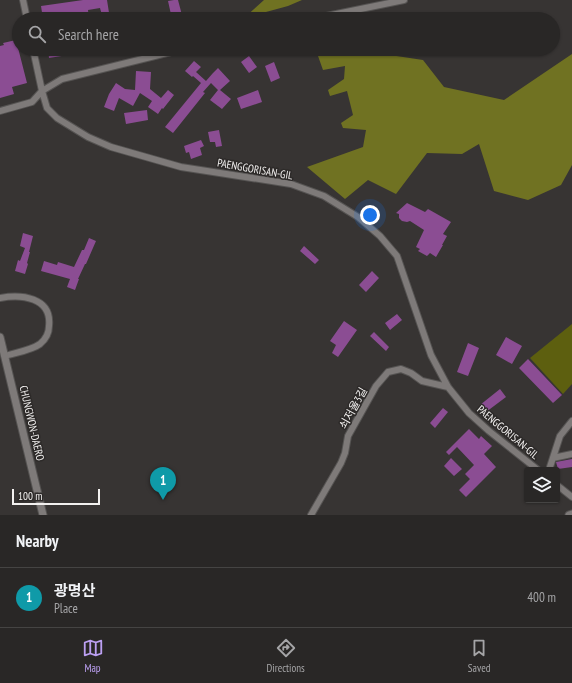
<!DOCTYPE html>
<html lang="en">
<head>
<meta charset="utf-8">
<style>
	:root { --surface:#292726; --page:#353332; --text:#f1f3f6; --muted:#a5a5a7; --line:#454443; --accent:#bca0f2 }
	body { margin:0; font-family:"PT Sans Narrow","Noto Sans KR",sans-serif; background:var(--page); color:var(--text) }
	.controls { position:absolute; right:12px; bottom:12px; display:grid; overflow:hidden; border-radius:4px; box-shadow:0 1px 3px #0004 }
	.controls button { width:36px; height:36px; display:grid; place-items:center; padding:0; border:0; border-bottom:1px solid var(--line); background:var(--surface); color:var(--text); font:20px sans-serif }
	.scale { position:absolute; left:12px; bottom:10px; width:88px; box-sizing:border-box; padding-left:4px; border:2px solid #f3f1f0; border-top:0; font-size:11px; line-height:14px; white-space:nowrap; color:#f3f1f0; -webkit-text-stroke:3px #2d2a29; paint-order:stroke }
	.you { position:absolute; left:370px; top:215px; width:14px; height:14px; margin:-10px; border:3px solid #fff; border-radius:50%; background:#1a73e8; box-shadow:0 0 0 6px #1a73e833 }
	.badge { display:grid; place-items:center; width:26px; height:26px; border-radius:50%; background:var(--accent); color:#fff; font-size:13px; font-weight:700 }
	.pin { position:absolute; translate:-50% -33px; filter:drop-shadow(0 1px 2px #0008) }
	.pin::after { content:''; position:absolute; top:21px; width:14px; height:12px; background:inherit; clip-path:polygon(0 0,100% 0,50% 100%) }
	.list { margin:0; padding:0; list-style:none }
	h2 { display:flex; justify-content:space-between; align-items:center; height:52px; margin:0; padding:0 16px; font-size:17px }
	h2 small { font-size:13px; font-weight:400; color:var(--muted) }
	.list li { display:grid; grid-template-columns:26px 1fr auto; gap:12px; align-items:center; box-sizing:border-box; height:60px; padding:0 16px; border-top:1px solid var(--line) }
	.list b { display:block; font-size:15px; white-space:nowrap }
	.list p { margin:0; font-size:13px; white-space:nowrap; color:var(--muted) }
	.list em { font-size:13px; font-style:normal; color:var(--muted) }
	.icon { flex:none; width:22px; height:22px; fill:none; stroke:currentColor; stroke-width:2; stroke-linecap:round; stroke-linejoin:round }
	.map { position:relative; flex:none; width:572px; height:515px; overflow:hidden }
	.search { position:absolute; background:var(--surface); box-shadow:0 1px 3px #0004; left:12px; right:12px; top:12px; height:44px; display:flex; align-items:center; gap:10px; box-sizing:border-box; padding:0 14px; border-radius:22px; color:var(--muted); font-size:15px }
	.sheet { height:112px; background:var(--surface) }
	nav { display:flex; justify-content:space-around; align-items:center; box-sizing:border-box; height:56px; border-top:1px solid var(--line); background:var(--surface); font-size:11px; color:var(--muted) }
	nav a { display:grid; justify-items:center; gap:2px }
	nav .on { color:var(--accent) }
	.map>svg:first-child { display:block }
</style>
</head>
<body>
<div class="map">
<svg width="572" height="515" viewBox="0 0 572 515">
	<rect width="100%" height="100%" fill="#373433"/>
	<path fill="#5d5f0f" d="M572 324V384L563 394 530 358Z"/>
	<path fill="#707222" d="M264 0H302L288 6 244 18Z
		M350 49 423 60 444 87 504 100 572 54V165L561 185 528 200 494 191 479 144 462 154 427 153 396 194 368 180 345 199 307 167 363 147 366 130 343 128 341 123 353 115 347 91 330 96 328 90 344 79 345 66 323 70 318 56Z"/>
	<path fill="#8b4d93" d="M83 0H107L110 19H103L100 8 88 10 89 19H43L41 6Z
		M174 0H178L183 19H172L168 1Z
		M16 40 27 83 12 87 14 94 0 98V46L4 45 3 43Z
		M48 49H87V52L49 58Z
		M249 56 257 67 249 73 241 62Z
		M194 61 201 67 196 72 206 81 213 73 218 68 230 81 220 90 231 99 222 109 210 100 218 90 211 83 203 92 205 93 173 133 165 127 201 83 193 76 192 77 185 71Z
		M274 62 280 78 271 82 265 66Z
		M136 71 151 72 150 89 161 98 168 90 174 95 163 109 162 108 158 114 148 107 152 101 140 93 133 106 119 98 114 111 104 107 109 94 116 83 125 89 135 90Z
		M258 90 262 102 241 109 237 98Z
		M147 110 148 120 126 124 124 113Z
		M219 130 222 146 216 147 215 142H210L208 132Z
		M201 140 204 146 200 148 202 155 191 159 189 152 186 153 184 146Z
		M407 203 425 212 428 209 451 222 443 234 447 236 442 245H443L436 257 430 253 427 256 418 251 420 249 416 247 424 230 410 221 407 222 402 221 399 218V214L396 213Z
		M23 233 33 236 29 252H30L27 263 28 264 25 274 15 271 18 260 20 261 25 248 20 246Z
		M89 238 96 241 86 264H85L78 279H79L75 290 67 287 70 279 41 271 44 261 57 265 58 262 74 267 82 250H84Z
		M304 246 319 260 315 264 300 251Z
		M372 271 379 278 366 292 359 285Z
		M397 314 402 320 390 330 385 323Z
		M344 321 357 330 338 357 332 353 336 345 330 341Z
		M374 332 389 347 386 351 370 336Z
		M506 337 522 346 512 364 496 355Z
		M468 343 479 348 468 376 457 372Z
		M528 359 562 395 553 403 519 368Z
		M500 389 506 397 486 412 480 405Z
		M443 408 448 412 435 428 430 423Z
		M469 429 479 439 481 436 492 446 484 454 496 467 466 497 459 490 470 479 465 474 474 465 457 447 449 455 446 452Z
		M451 458 462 469 454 476 444 466Z
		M572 459V467L558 469 556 462Z"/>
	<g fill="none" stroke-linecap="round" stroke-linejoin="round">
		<defs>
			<path id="minor" d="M23 0 27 19
				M312 19 404 0
				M33 49 42 91 47 108 57 118 88 137 111 147 181 167 291 184 324 196 358 217 380 236 397 256 431 355 448 387 469 413 489 431 538 470
				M0 111 32 102 42 91 62 79 183 49
				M0 298C21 294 52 297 49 326 49 332 46 339 40 344 32 350 15 353 5 356
				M553 458 572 454
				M549 470 560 436 572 421
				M557 485 572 497
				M311 515 341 463 345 453 348 436 376 386 388 372 401 369 411 373 422 381 448 387"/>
			<path id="tertiary" d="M0 337 43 515
				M569 515 572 514"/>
		</defs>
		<use href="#minor" stroke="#555352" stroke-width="8"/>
		<use href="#tertiary" stroke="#555352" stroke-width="9"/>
		<use href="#minor" stroke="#7e7a79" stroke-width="6"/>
		<use href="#tertiary" stroke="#7e7a79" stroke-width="7"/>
	</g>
	<g text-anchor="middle" stroke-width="3" stroke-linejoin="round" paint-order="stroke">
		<g font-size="11" fill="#f3f1f0" stroke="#2d2a29">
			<text transform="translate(255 169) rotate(10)" y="4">PAENGGORISAN-GIL</text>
			<text transform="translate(353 408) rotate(-61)" y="4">쇠저울3길</text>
			<text transform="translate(32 423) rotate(77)" y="4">CHUNGWON-DAERO</text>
			<text transform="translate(508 432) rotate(40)" y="4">PAENGGORISAN-GIL</text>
		</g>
	</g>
</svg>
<div class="controls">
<button><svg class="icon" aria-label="layers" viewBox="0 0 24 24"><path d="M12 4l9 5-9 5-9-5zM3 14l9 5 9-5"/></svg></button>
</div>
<div class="scale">100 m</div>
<div class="you"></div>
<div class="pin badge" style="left:163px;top:500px;background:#0f9aa8">1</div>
<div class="search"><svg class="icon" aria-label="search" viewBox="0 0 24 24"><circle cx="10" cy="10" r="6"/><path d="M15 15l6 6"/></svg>Search here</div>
</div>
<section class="sheet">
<h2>Nearby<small></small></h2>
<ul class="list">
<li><span class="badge" style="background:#0f9aa8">1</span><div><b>광명산</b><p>Place</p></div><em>400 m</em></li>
</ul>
</section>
<nav>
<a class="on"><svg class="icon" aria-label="map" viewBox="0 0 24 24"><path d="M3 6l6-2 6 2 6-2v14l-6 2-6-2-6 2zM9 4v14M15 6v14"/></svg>Map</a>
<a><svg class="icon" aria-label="directions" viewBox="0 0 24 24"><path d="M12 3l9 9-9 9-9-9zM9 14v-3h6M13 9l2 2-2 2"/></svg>Directions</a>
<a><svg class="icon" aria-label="saved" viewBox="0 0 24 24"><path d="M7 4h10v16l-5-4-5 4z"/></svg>Saved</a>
</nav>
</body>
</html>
